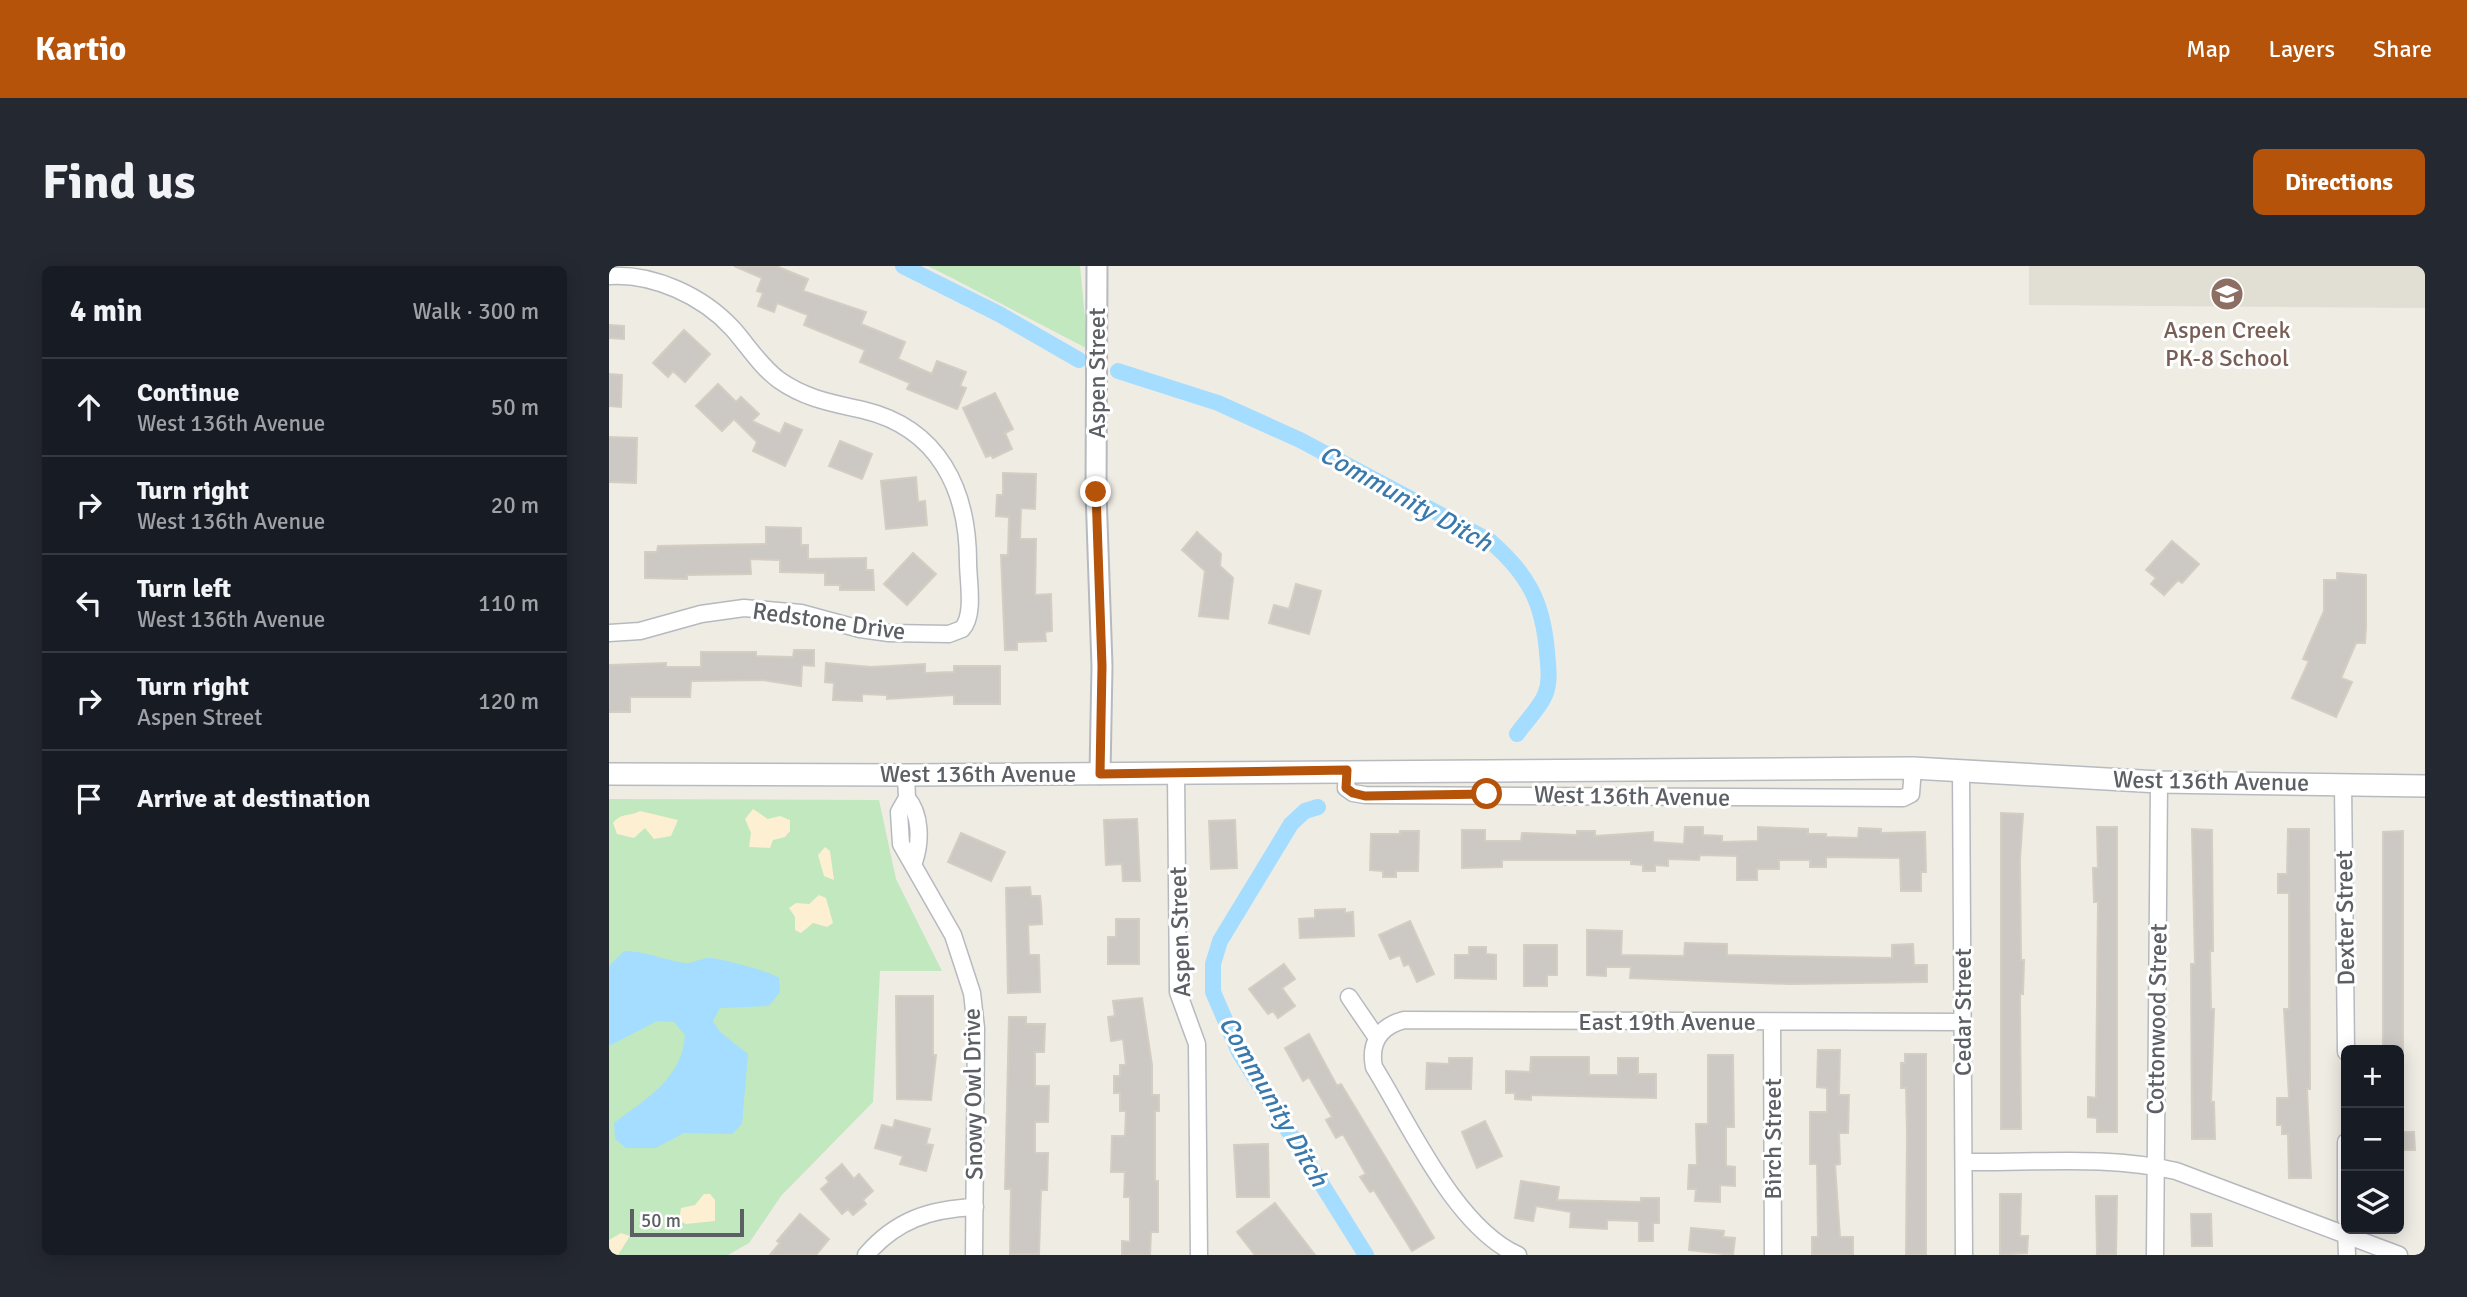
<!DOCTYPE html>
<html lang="en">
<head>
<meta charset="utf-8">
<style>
	:root { --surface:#171b24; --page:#242831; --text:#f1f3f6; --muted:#9ea1a6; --line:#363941; --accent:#b45309 }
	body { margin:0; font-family:Signika,sans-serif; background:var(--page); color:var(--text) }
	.controls { position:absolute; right:21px; bottom:21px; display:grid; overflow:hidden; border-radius:10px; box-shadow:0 4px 18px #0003 }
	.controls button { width:63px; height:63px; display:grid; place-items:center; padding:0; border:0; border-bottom:2px solid var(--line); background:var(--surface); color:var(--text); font:35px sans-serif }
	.scale { position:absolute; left:21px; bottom:18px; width:114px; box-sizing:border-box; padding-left:7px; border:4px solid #5c6065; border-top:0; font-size:19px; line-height:24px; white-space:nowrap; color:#5c6065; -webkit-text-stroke:5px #fff; paint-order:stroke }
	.stop { position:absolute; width:21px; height:21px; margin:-16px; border:5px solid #b45309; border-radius:50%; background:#fff }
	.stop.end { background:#b45309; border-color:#fff; box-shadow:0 2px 7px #0008 }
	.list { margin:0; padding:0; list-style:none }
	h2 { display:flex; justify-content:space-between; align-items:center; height:91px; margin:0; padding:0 28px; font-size:30px }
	h2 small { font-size:23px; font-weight:400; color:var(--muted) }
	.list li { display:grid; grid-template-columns:46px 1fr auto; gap:21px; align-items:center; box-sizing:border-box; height:98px; padding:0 28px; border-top:2px solid var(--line) }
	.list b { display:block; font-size:26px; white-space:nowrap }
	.list p { margin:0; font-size:23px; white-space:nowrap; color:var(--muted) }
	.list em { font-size:23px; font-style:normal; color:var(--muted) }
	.icon { flex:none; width:38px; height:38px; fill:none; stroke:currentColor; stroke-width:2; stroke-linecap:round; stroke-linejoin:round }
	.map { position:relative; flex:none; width:1816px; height:989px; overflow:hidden; border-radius:10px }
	header { display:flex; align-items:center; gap:42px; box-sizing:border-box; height:98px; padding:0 35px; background:var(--accent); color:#fff }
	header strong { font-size:33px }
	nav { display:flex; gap:38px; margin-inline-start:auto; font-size:24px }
	.intro { display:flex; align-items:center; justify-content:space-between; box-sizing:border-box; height:168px; padding:0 42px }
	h1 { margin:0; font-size:49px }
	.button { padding:18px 32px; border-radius:10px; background:var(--accent); color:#fff; font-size:24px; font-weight:700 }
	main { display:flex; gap:42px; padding:0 42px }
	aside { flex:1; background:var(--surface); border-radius:10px; box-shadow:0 4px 18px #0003 }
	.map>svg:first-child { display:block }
</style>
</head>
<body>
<header>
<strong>Kartio</strong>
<nav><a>Map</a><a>Layers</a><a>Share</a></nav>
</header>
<div class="intro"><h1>Find us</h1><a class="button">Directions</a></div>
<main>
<aside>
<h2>4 min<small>Walk · 300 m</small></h2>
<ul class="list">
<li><svg class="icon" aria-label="ahead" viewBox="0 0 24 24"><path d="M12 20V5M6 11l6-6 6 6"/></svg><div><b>Continue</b><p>West 136th Avenue</p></div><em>50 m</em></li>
<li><svg class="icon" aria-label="right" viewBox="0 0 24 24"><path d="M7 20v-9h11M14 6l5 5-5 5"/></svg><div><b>Turn right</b><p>West 136th Avenue</p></div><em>20 m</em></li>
<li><svg class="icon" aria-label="left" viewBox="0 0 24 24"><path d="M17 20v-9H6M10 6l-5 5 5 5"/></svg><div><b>Turn left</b><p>West 136th Avenue</p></div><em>110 m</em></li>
<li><svg class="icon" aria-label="right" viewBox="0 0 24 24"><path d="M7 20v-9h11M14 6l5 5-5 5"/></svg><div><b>Turn right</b><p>Aspen Street</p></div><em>120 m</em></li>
<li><svg class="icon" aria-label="arrive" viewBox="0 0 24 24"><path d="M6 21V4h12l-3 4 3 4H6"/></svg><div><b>Arrive at destination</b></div></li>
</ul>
</aside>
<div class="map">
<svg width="1816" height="989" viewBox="0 0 1816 989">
	<rect width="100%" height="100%" fill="#efece4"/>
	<path fill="#e1ded4" d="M1420 0H1816V42L1420 39Z"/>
	<path fill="#c1e8bf" d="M319 0H471L479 83 341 11Z
		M0 533 270 534 287 613 333 705H271L264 836 172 930 140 977 119 989H0Z"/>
	<path fill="#fcefd2" d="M144 543 159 553 171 550 181 554V565L176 571 164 574 161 582 140 581 142 567 136 553Z
		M31 545 69 554 62 570 45 573 36 562 25 572 8 568 4 557C13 546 20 551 31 545Z
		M216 581 221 585 225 614 215 610 209 589Z
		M210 629 217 632 224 657 218 661 204 657 192 667 186 664V651L180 642 187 637 200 638Z
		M95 928H101L106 934V955L77 958 70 955 72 942 86 939Z
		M12 967 21 970 9 989H0V974Z"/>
	<path fill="#a4ddff" d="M15 685C37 685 54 694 75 697 84 698 93 691 102 692 113 693 163 706 170 712L171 726 160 740 111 742 104 755 111 766 139 788 133 858 123 868 75 867 47 882H17L6 873 5 857C38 832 73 813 76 769L65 756 48 755 0 780V700Z"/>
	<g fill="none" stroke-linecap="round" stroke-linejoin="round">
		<path stroke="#a4ddff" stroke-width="16" d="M294 0 390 48 470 94
			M509 105 609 137 691 174 881 275C919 308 934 336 938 386 939 400 942 415 936 429 930 443 916 456 908 468
			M709 541 696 545 682 558 611 675 604 698V726L630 786 757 989"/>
	</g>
	<path fill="#ccc8c3" stroke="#d4cdc2" stroke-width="2" d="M125 0H167L199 13 194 25 257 46 252 58 296 76 289 93 323 108 328 95 357 106 351 120 357 122 348 143 298 123 301 117 251 96 256 84 195 59 199 49 168 37 165 46 149 40 154 27 148 25 153 12Z
		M0 59 15 60V73L0 72Z
		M75 64 101 88 76 116 64 105 59 111 44 97Z
		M0 108 13 109 12 141 0 140Z
		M109 118 127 136 132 131 150 148 143 155 171 168 176 157 193 164 176 200 144 185 148 176 125 153 113 165 87 140Z
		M386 127 404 163 396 167 403 183 384 192 382 189 377 191 354 142Z
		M0 171 28 172 27 217 0 216Z
		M231 175 263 188 253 213 220 200Z
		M394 207 427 208 426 243 412 242 411 273H427L426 329 442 328 443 365 436 366 437 375 408 376V384H396L392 289H399L400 251 387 250 388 229H394Z
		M307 211 309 236 316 235 318 259 277 263 272 215Z
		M157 261 192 262V279H199V293L257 292V304H264L265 324H231V319H216V307L171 306V294L141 293 142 308 78 309V313L36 312V286H48L49 280 157 278Z
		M588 266 612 288 611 300 624 312 619 353 590 350 596 305 573 284Z
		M1563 275 1590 298 1573 317 1569 314 1555 329 1542 318 1547 312 1537 304Z
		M304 287 327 308 298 339 275 318Z
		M1728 307 1757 309V361L1756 377H1747L1732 412 1743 416 1727 451 1683 432 1700 395 1694 393 1715 345V314H1728Z
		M687 318 712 325 700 368 660 357 665 339 680 343Z
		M185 384H205V400L193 399 192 420 154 414 82 415 81 431H21V446H0V399L57 397V401H92V386H147V390L184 391Z
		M217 397 262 401 316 398V407L345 406V400H391V438H345V429L278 433V429L253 428V435L224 434 225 417 216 416Z
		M1392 547 1414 548 1411 594 1412 694H1415L1414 728H1411L1412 863H1392Z
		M528 553 531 615H514L513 598 497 599 495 554Z
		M626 554 628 602 602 603 600 555Z
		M1076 561H1094V569L1113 570V576L1149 575V561L1199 563V568H1217V571L1249 572 1250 562 1272 563V567L1316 566 1317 606H1312V625H1292L1291 592 1217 591V601H1201V594H1170V603H1148V614H1128V590L1091 589 1090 594 1059 593V600L1046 599V605H1034V599L1022 598V594H893V601L853 602V564H876V575H912L913 567 968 569V565H986V570L1044 566V576L1075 578Z
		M1488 561H1508V866H1488V852L1479 851V831L1487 832 1489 636H1485L1484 602H1489Z
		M1583 563 1603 564 1604 685H1601L1602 743H1605L1602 836H1605L1606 873H1583L1582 698H1586Z
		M1679 563H1700L1701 823H1698L1702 912H1680L1679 868H1673V859H1668V832H1680L1675 743H1680V627H1669V608H1678Z
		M791 565H810L809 605H787V611H774V605L761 604 762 568H791Z
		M1794 565V784H1774V566Z
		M352 567 396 586 382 615 339 596Z
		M421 621 422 630H431L432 638 433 658 419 659 420 689H430L431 726 399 727 397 622Z
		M736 643V647L744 646 745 670 691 672 690 653 706 652V644Z
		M507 653H530V698H499V671H507Z
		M801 655 825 708 808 716 800 698 795 700 791 689 781 693 770 669Z
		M978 664 1013 665 1012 689 1075 690 1076 677 1118 678V689L1283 692V679L1304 678 1305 699H1318V716L1180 718 1021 712 1022 701H997V710L978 709Z
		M915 679H948V709H938V720H915Z
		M860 681H877V688L887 689V713L846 712V689H860Z
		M675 698 686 713 673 722 686 740 669 752 664 745 659 748 640 723Z
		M287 730H324V789H327L322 834 288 833Z
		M533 732 543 799V829H550V845H546V915H549V966H542L541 989H513V975L521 976V931H515L516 906H502L503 870H516L517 845H511V827H505V810H511V799H517L514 773 502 775 499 751 506 750 504 735Z
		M400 751H417V758H436L435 786H426V820H440L439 856H426V887H439L438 924H432L430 988H401L402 923H396Z
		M700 768 728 820 732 818 825 972 803 985 765 924 761 926 751 911 757 908 734 868 727 872 717 854 723 851 700 811 694 815 676 782Z
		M1209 784H1231L1230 829H1240L1239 867H1230L1231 898 1226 899 1231 971H1244V989H1203V971H1209L1208 898H1201V846H1218V822L1208 821Z
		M1296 788H1317V989H1297L1298 866 1297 822H1292V797H1296Z
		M1099 789H1124L1125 861H1117V900L1126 901V920L1111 919V936L1086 935 1087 923H1079L1080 899H1088L1087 858H1099Z
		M922 791H980V809H1009V792H1029V808H1047V832L922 829V834L906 833V827H897V805L921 806Z
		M840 792H863L862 823H817L818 797 840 798Z
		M286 854 321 863 317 878 324 879 317 905 291 898 294 890 266 882 273 859 284 862Z
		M876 855 893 890 868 902 853 866Z
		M1790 866H1805L1806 884H1790Z
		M659 878 660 931H628L625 879Z
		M233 898 245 913 250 908 264 925 254 934 257 938 244 949 239 943 233 948 212 923 220 916 217 912Z
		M912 915 950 921 948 934 1032 936V932H1050V957H1044V975H1030V955L998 954V963L961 961 962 946 927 940 924 955 906 952Z
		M1391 928H1412L1411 970H1419L1418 987 1391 989Z
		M1487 930H1508L1507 989H1488Z
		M666 937 706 989H646L628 966Z
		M191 948 220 973 207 989H161L171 977 168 975Z
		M1582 948H1602L1603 980H1583Z
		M1082 962 1115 965 1114 971 1126 972 1124 989 1080 984Z"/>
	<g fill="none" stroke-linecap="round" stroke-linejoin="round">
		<defs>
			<path id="minor" d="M0 10C44 7 94 30 124 63 139 80 151 100 170 114 197 133 223 137 254 144 330 162 359 224 359 296 359 315 366 349 353 363L340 368 280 367 251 363 192 347 135 342 92 348 31 365 0 367
				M1352 503 1355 989
				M738 504 737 522 744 527 756 529 1294 532 1302 528 1304 502
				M567 507 569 726 588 778 590 989
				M297 509 298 532 290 546 292 578 344 669 363 727 367 762 365 989
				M1734 518 1737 786
				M298 532C312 548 312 576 305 596
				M740 731 768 772
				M1163 756 1164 989
				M1737 876V953
				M1355 896C1425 897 1499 889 1567 905L1790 989
				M1737 963 1738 989
				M257 989C287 954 321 943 366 941
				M909 989C846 961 801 859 765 801 760 776 772 760 795 754L1355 756
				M1546 989 1550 516"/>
			<path id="tertiary" d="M488 0 487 226 493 400 491 508"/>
			<path id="secondary" d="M0 508 297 509 1304 502 1550 516 1816 520"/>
		</defs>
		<use href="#minor" stroke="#b6babe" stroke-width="19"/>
		<use href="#tertiary" stroke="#b6babe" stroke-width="23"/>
		<use href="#secondary" stroke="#b7bbc0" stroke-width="24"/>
		<use href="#minor" stroke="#fff" stroke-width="16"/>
		<use href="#tertiary" stroke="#fff" stroke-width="19"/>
		<use href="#secondary" stroke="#fff" stroke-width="21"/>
	</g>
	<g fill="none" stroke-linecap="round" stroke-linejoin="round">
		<path stroke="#b45309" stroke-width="9" d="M487 226 493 400 491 508 738 504 737 522 744 527 756 530 878 528"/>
	</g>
	<defs>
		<symbol id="school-disc" viewBox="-11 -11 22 22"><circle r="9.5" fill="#8d6e63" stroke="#fff"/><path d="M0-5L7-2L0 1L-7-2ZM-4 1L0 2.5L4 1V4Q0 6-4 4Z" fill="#fff"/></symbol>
	</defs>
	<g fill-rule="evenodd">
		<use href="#school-disc" x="1599" y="9" width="38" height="38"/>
	</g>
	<g text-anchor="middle" stroke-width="6" stroke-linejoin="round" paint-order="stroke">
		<g font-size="24" fill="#785e54" stroke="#fff">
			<text x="1618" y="72">Aspen Creek<tspan x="1618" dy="28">PK-8 School</tspan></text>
		</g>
		<g font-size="24" fill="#5c6065" stroke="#fff">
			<text transform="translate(488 107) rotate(-90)" y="8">Aspen Street</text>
			<text transform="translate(220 355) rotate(8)" y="8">Redstone Drive</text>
			<text x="369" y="516">West 136th Avenue</text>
			<text transform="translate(1602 515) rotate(1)" y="8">West 136th Avenue</text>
			<text transform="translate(1023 530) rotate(1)" y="8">West 136th Avenue</text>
			<text transform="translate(1736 652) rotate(-91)" y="8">Dexter Street</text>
			<text transform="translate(571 666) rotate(-92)" y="8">Aspen Street</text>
			<text transform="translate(1354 746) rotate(-90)" y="8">Cedar Street</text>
			<text transform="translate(1548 753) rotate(-89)" y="8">Cottonwood Street</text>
			<text x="1058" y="764">East 19th Avenue</text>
			<text transform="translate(364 828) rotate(-91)" y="8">Snowy Owl Drive</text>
			<text transform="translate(1164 873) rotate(-90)" y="8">Birch Street</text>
		</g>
		<g font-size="26" font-style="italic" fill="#3979ad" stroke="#fff">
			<text transform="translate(797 232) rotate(29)" y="9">Community Ditch</text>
			<text transform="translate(665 835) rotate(60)" y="9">Community Ditch</text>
		</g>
	</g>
</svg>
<div class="controls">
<button>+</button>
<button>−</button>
<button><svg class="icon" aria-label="layers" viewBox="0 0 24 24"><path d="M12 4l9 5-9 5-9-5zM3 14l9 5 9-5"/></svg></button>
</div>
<div class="scale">50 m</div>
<div class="stop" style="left:878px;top:528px"></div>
<div class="stop end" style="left:487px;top:226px"></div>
</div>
</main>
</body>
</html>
